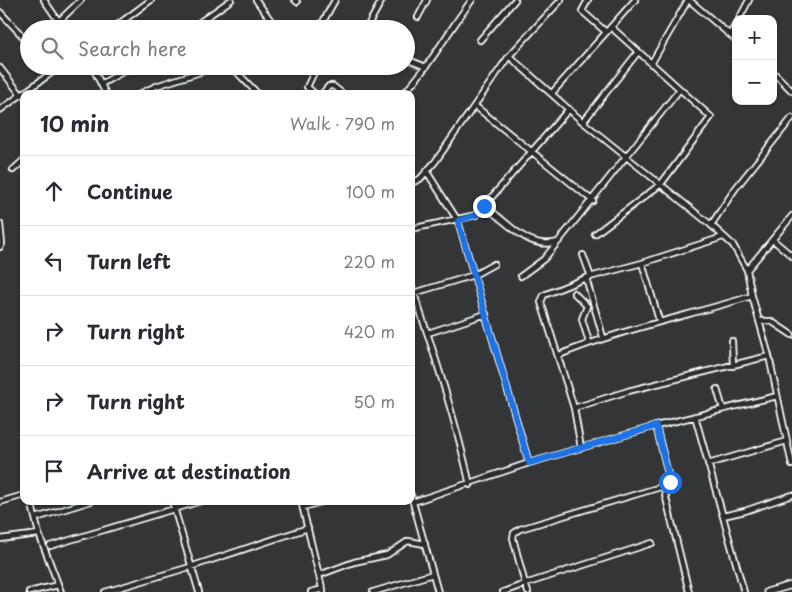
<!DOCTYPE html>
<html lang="en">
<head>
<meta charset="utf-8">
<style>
	:root { --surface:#fff; --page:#f7f7f7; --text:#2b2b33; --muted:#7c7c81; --line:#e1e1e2 }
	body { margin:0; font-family:"Playpen Sans",sans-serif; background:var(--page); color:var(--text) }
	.controls { position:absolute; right:15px; top:15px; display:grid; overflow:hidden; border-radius:10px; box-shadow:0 1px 4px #0004 }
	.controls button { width:45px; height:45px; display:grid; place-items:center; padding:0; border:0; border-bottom:1px solid var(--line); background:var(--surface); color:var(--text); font:25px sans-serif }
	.stop { position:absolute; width:15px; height:15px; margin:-11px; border:4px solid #1a73e8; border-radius:50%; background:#fff }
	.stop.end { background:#1a73e8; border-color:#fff; box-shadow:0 1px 5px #0008 }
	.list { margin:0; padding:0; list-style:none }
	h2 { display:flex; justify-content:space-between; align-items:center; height:65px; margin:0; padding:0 20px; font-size:21px }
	h2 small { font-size:16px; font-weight:400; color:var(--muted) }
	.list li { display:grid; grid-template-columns:32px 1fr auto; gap:15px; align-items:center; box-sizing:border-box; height:70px; padding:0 20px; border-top:1px solid var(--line) }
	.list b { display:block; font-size:19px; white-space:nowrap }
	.list em { font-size:16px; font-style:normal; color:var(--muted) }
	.icon { flex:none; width:28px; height:28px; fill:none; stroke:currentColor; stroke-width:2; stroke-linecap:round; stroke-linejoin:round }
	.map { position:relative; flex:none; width:792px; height:592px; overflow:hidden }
	.search { position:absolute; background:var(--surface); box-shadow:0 1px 4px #0004; left:20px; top:20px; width:395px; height:55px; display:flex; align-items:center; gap:12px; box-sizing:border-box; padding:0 18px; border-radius:28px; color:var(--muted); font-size:19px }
	.panel { position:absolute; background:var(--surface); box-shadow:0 1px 4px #0004; left:20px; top:90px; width:395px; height:415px; border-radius:10px }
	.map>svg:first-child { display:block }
</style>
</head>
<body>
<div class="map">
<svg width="792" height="592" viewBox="0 0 792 592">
	<rect width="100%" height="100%" fill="#333536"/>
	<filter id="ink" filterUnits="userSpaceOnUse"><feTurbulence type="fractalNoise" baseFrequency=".02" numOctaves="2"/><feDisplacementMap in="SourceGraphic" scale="10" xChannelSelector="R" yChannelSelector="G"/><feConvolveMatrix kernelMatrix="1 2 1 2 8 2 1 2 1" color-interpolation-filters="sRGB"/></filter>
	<g filter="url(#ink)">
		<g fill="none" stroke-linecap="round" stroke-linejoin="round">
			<defs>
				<path id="minor" d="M44 0 64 29
					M256 0 272 22
					M295 0 297 2
					M588 0 582 11 606 32
					M689 0 736 40
					M0 12 29 43
					M418 17 427 0
					M739 19 749 0
					M58 22 81 0
					M112 29 151 0
					M190 29 231 0
					M248 29 267 21 282 29
					M319 29 335 0
					M366 29 382 0
					M730 35 736 24
					M480 40 515 0
					M509 56 583 122 711 225 733 245 747 270 752 296 769 356 792 465
					M406 59 426 67
					M651 64 688 0
					M92 66 106 94
					M231 66 258 94
					M0 68 21 95
					M773 72 792 91
					M101 84 133 66
					M552 93 635 0
					M139 94 156 86 219 66
					M315 94 307 87 317 66
					M322 94 329 86H333L343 94
					M403 94C431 65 448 31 472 0
					M475 106 593 201
					M0 110 61 66
					M583 122 638 52
					M13 170 24 160
					M427 172 458 221 529 463
					M411 183 420 179 435 162 509 56 561 0
					M484 206C508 221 527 251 558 242L680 89
					M0 224 2 244 0 247
					M711 225 735 189 792 118
					M411 229 476 215 569 109
					M595 234 661 184 711 117 611 27
					M773 240 792 256
					M583 255 591 277
					M642 263 659 320
					M747 270 792 216
					M521 276 544 259 557 243
					M586 278 603 337
					M411 285C434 351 455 417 470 485
					M414 293 474 275 494 264
					M574 293 587 306 582 319 589 342
					M759 321H771L792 335
					M428 333 486 314
					M732 341 733 366
					M559 355C622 329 687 316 752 296
					M717 389 723 409
					M574 408 628 391 769 356
					M695 416 744 592
					M656 426 670 482 666 487
					M581 448 574 408 541 302 544 295 586 278 642 263 723 237
					M708 464 787 441
					M411 495 438 592
					M31 501 39 534 61 592
					M172 501 199 592
					M301 501 323 592
					M0 502 24 495
					M413 502 529 463 656 426 777 396
					M303 507 325 501
					M723 516 745 511 792 495
					M36 518 91 501
					M0 539 39 534
					M652 543 525 584 513 538 514 533 520 529 664 486 666 487 665 494 689 592
					M50 546 201 501
					M319 575 354 562 387 555 408 541 425 544
					M29 592 58 585
					M105 592 190 567 308 528
					M311 592 323 589
					M373 592 433 574
					M503 592 525 584 528 592"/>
				<path id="tertiary" d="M767 592 792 585"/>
			</defs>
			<use href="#minor" stroke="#fff" stroke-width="8"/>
			<use href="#tertiary" stroke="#fff" stroke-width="9"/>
			<use href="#minor" stroke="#2a2d2e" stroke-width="4.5"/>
			<use href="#tertiary" stroke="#2a2d2e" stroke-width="5.5"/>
		</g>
	</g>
	<g fill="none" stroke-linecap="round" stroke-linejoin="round" filter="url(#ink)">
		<path stroke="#1a73e8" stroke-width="6" d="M484 206 476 215 458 221 529 463 656 426 670 482"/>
	</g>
</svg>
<div class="controls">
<button>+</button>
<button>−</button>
</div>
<div class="stop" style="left:670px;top:482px"></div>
<div class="stop end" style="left:484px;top:206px"></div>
<div class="search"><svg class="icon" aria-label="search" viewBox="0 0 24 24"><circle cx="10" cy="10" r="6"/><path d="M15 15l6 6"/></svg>Search here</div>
<section class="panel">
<h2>10 min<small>Walk · 790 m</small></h2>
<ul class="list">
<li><svg class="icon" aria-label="ahead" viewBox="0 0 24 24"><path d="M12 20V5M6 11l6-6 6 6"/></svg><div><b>Continue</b></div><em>100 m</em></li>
<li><svg class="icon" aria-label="left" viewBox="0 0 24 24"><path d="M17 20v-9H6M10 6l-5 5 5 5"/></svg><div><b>Turn left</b></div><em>220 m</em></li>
<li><svg class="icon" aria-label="right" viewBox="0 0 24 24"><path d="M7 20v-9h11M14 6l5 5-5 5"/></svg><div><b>Turn right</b></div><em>420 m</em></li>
<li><svg class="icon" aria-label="right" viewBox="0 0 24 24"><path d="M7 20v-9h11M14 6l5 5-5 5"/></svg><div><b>Turn right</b></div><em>50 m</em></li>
<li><svg class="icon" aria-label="arrive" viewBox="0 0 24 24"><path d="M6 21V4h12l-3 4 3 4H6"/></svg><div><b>Arrive at destination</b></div></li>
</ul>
</section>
</div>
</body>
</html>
